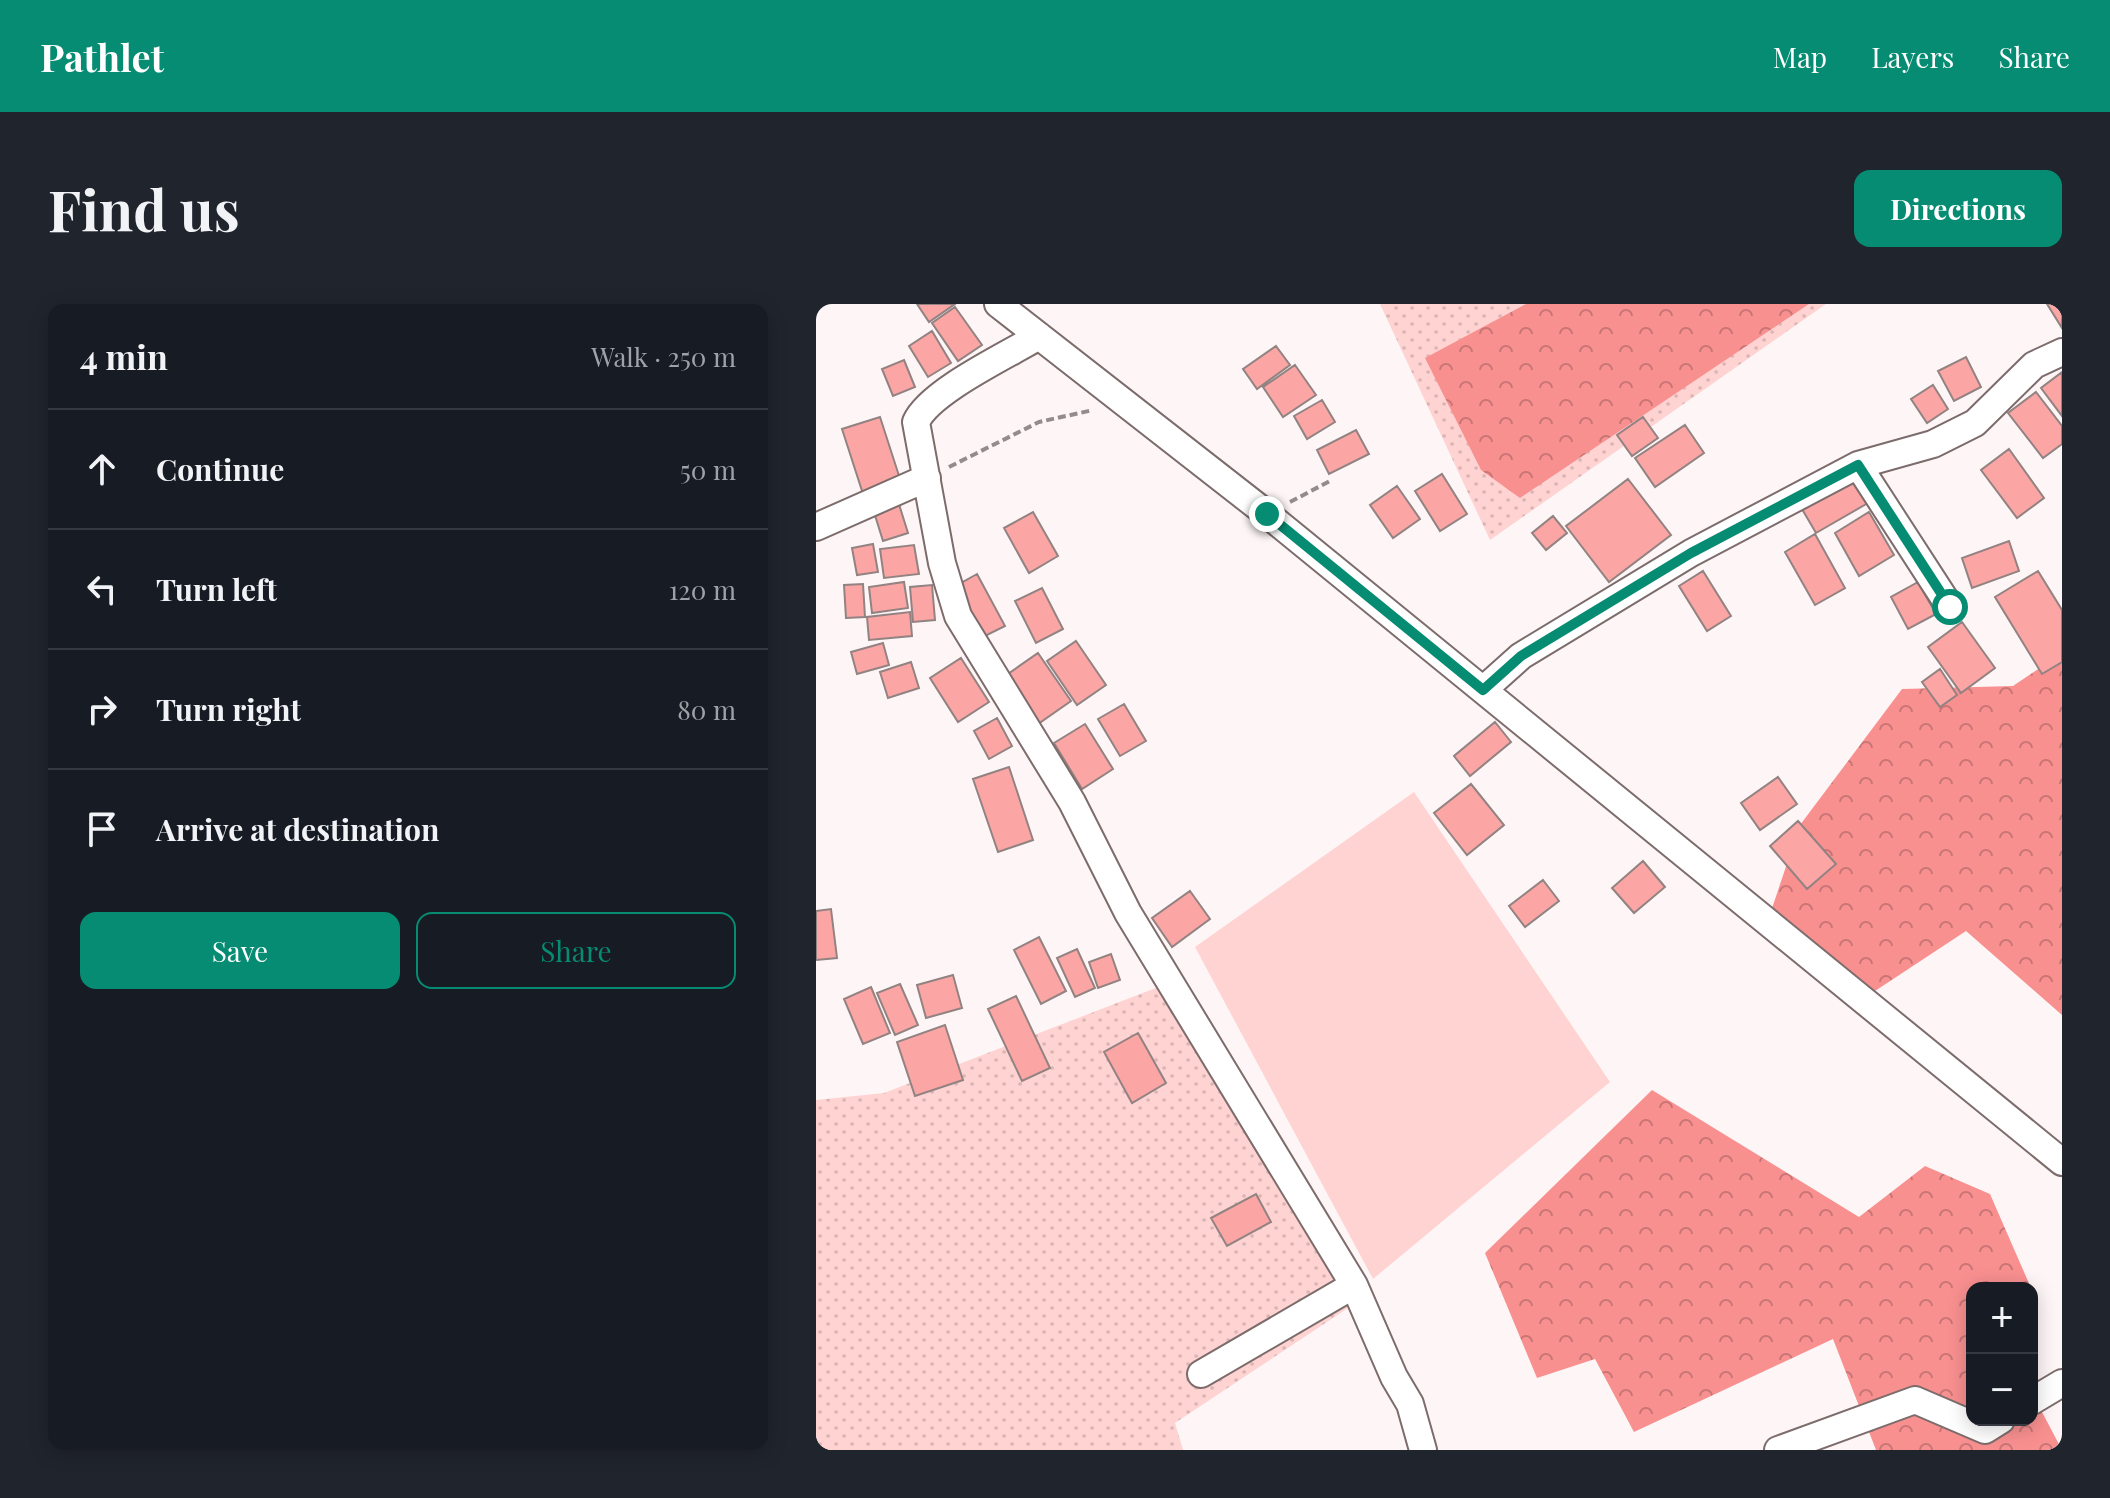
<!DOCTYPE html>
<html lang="en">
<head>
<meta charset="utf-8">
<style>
	:root { --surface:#171b24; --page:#20242c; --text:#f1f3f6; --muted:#9ea1a6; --line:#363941; --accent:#068c72 }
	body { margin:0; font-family:"Playfair Display",serif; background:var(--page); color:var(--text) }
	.controls { position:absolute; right:24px; bottom:24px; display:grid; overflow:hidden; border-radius:16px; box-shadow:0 4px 20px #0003 }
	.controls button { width:72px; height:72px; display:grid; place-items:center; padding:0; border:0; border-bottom:2px solid var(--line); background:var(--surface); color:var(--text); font:40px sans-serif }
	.stop { position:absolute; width:24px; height:24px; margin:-18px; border:6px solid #068c72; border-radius:50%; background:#fff }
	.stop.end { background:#068c72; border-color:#fff; box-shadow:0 2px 8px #0008 }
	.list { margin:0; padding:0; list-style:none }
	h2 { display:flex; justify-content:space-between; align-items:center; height:104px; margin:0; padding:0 32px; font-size:34px }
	h2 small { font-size:26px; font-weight:400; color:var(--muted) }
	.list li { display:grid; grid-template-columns:52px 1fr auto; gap:24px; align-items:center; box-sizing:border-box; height:120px; padding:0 32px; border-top:2px solid var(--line) }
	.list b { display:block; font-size:30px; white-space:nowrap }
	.list em { font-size:26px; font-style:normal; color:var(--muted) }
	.actions { display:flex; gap:16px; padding:24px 32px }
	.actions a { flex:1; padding:18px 0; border:2px solid var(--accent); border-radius:16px; text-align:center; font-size:28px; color:var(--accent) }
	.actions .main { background:var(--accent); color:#fff }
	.icon { flex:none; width:44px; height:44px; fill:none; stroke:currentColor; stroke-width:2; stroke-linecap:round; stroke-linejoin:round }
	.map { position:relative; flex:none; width:1246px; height:1146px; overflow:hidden; border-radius:16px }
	header { display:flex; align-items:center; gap:48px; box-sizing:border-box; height:112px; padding:0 40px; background:var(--accent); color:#fff }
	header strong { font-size:38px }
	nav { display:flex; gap:44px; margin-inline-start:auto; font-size:28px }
	.intro { display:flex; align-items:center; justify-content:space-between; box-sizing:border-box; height:192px; padding:0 48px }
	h1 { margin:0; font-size:56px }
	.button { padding:20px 36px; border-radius:16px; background:var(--accent); color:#fff; font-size:28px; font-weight:700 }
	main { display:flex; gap:48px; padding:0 48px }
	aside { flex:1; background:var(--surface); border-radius:16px; box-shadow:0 4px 20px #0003 }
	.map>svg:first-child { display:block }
</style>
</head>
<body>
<header>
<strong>Pathlet</strong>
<nav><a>Map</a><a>Layers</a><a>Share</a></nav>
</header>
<div class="intro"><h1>Find us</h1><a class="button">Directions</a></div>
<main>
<aside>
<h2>4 min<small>Walk · 250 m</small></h2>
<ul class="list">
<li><svg class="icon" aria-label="ahead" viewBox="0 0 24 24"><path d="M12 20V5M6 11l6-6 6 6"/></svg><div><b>Continue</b></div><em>50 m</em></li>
<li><svg class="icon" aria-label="left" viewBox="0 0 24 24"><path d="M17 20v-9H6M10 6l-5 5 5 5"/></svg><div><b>Turn left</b></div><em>120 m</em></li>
<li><svg class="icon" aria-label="right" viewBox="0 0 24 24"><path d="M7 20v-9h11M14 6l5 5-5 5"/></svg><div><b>Turn right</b></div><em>80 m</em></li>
<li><svg class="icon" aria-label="arrive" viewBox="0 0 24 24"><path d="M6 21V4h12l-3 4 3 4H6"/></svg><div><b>Arrive at destination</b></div></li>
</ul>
<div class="actions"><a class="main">Save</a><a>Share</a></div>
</aside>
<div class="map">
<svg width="1246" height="1146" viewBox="0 0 1246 1146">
	<defs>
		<pattern id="grass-dots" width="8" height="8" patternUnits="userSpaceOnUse" patternTransform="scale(2)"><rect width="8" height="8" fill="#fed3d2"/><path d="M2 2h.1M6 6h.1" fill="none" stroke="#dab5b4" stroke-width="1.8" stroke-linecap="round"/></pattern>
		<pattern id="forest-crowns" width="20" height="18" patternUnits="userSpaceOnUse" patternTransform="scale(2)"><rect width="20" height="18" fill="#f99090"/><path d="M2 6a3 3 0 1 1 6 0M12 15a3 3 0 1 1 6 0" fill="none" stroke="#c97575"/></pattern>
	</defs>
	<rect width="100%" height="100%" fill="#fef6f6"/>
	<path fill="url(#grass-dots)" d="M564 0H1010L674 236Z
		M363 675 532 1004 359 1119 367 1146H0V796L68 789Z"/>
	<path fill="url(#forest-crowns)" d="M710 0H993L704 194 665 166 609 54Z
		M1246 349V711L1150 627 1059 687 950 622 984 521 1086 385 1197 382Z
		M836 786 1043 913 1109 862 1174 890 1215 984H1156V1116H1216V1089L1246 1146H1060L1017 1035 818 1128 779 1055 721 1074 669 949Z"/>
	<path fill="#fed3d2" d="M598 488 794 778 557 975 379 643Z"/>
	<path fill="#fba6a4" stroke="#938282" stroke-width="2" d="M101 0H139L113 18Z
		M1231 0H1246V24Z
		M139 3 166 41 142 57 116 19Z
		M116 27 135 59 112 73 93 42Z
		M460 42 474 61 441 85 427 65Z
		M1150 53 1165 83 1138 97 1122 67Z
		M88 56 99 83 77 92 66 65Z
		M479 61 500 91 467 113 447 83Z
		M1246 68V112L1225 84Z
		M1117 81 1132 105 1111 119 1095 95Z
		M1220 88 1246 122V140L1227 154 1192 109Z
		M506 96 519 118 491 135 478 112Z
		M64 113 86 181 48 193 26 125Z
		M827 113 842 134 816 152 801 131Z
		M869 121 888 149 839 183 819 154Z
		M540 126 553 150 513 170 501 146Z
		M1193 145 1228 194 1201 214 1165 166Z
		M626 170 651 210 624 227 599 187Z
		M812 175 855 231 793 278 750 222Z
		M1038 175 1052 199 1000 229 986 205Z
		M581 182 604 215 577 234 554 201Z
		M82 197 92 229 67 237 57 205Z
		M217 208 242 252 213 269 188 224Z
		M1053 208 1078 251 1043 272 1019 229Z
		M737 212 751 229 730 246 716 229Z
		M999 230 1029 284 999 301 969 248Z
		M1193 237 1203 267 1156 284 1146 254Z
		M57 240 62 268 41 271 36 244Z
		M98 241 103 270 68 274 64 245Z
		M887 267 915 312 891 327 863 282Z
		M1222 267 1246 306V358L1226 370 1179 293Z
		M161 270 189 322 165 334 138 283Z
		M88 278 92 304 56 309 53 283Z
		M1102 278 1120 310 1092 325 1075 293Z
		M47 280 49 313 30 314 28 281Z
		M116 281 119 316 97 318 94 283Z
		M226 284 247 325 220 339 199 297Z
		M94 308 96 332 53 336 51 313Z
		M1146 318 1179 364 1145 389 1112 343Z
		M260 337 290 381 261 401 231 357Z
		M67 339 73 361 41 370 35 348Z
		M222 349 255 397 222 420 189 372Z
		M145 354 173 398 142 418 114 374Z
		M95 358 103 384 72 394 64 368Z
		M1124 365 1141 391 1124 403 1106 378Z
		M308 400 330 437 304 452 282 415Z
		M181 414 196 442 173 455 158 427Z
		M679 418 695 438 654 472 638 452Z
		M269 420 297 465 266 485 238 439Z
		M193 463 217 536 182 548 157 475Z
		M962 473 981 500 944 526 925 499Z
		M655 480 688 521 651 551 618 509Z
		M982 517 1020 560 991 585 954 542Z
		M827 557 849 583 818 609 796 584Z
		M727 576 743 597 709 623 693 602Z
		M374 587 394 615 356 643 336 614Z
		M15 605 21 654 0 656V607Z
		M223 633 250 687 225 700 198 646Z
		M261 645 279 684 259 693 241 654Z
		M295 650 304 676 282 684 273 658Z
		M137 671 146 704 110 714 101 681Z
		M84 680 102 721 79 731 61 689Z
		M55 683 74 729 47 740 28 695Z
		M200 692 234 764 206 777 172 705Z
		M129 721 147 776 99 792 81 738Z
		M322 729 350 779 316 799 288 748Z
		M440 890 455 918 411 942 395 914Z"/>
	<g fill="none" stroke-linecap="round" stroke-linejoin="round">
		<defs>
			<path id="minor" d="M182 0 451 210 1246 858
				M223 32C192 51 114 87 100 118L126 259 142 312 256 498 312 609 538 981 578 1073 594 1100 607 1146
				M1042 161 1134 303
				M0 223 111 174
				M667 386 705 352 875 249 1042 161 1117 140 1159 119 1218 61 1246 48
				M385 1070 538 981
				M1216 1097 1246 1079
				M962 1146 1099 1096 1169 1126 1185 1116"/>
		</defs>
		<use href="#minor" stroke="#7d6c6c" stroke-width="30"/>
		<path stroke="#938c8c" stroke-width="4" stroke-dasharray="8 4" stroke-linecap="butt" d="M133 163 223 118 277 106
			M474 198 514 177"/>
		<use href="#minor" stroke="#fff" stroke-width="26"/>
	</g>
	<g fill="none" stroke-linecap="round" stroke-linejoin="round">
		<path stroke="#068c72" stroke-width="10" d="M451 210 667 386 705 352 875 249 1042 161 1134 303"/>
	</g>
</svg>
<div class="controls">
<button>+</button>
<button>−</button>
</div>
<div class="stop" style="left:1134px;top:303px"></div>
<div class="stop end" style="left:451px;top:210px"></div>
</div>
</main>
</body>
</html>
